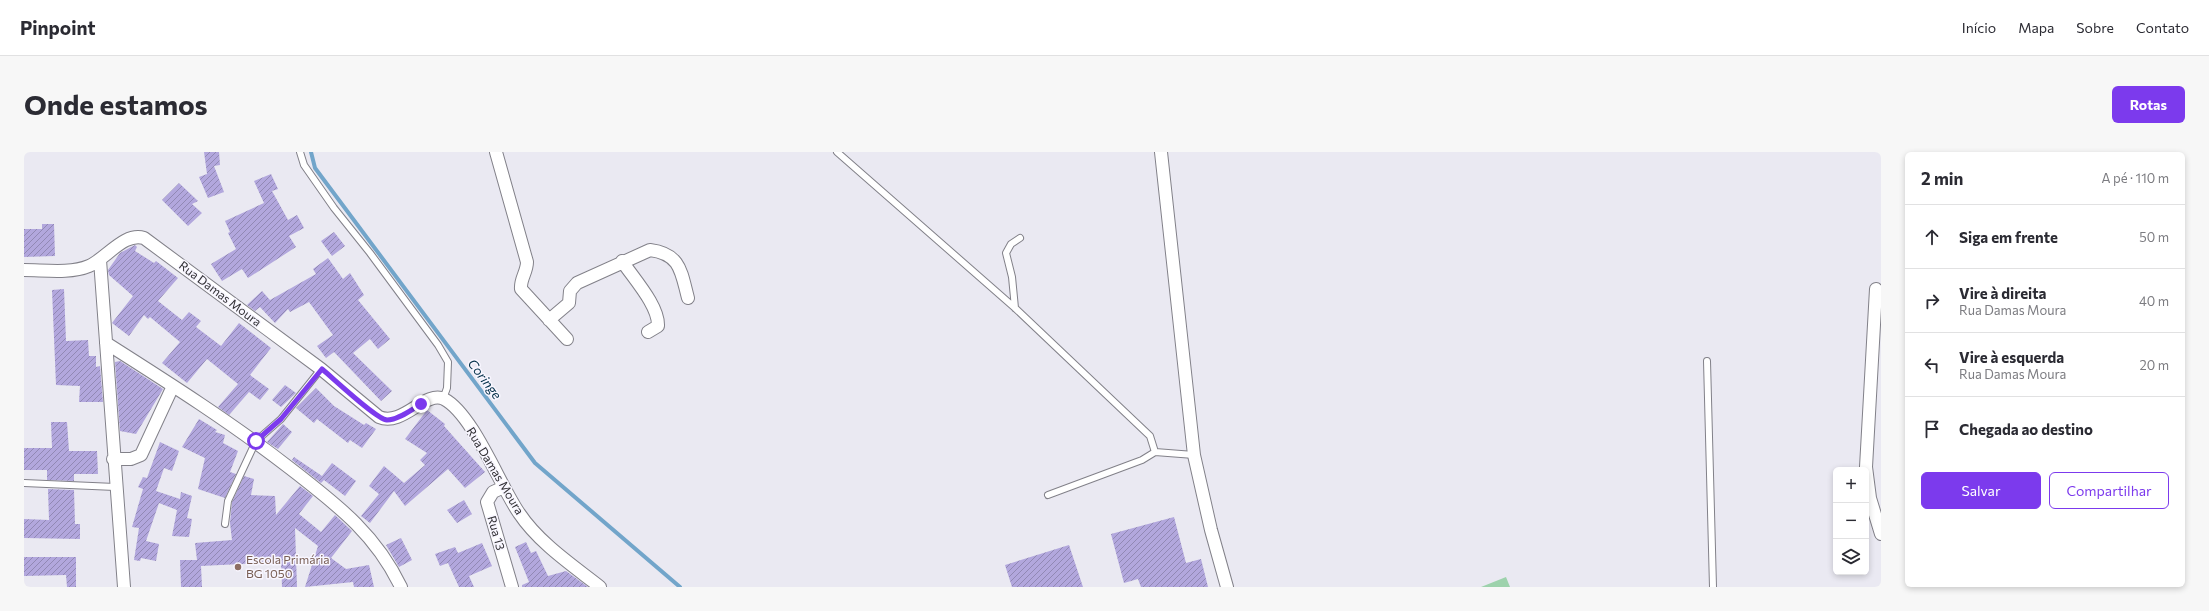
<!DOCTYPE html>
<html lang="pt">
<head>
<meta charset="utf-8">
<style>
	:root { --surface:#fff; --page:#f7f7f7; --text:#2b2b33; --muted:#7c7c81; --line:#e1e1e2; --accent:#7c3aed }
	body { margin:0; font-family:Commissioner,sans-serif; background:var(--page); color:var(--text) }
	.controls { position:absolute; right:12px; bottom:12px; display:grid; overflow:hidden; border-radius:6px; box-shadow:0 2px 6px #0003 }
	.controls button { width:36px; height:36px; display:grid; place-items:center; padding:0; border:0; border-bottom:1px solid var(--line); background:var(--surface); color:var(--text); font:20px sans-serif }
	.stop { position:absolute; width:12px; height:12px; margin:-9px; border:3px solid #7c3aed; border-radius:50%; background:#fff }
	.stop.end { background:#7c3aed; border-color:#fff; box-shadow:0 1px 4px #0008 }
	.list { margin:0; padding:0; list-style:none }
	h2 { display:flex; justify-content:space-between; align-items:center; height:52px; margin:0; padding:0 16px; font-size:17px }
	h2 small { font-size:13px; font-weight:400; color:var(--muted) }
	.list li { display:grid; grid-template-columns:26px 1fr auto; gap:12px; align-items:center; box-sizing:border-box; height:64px; padding:0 16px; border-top:1px solid var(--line) }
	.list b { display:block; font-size:15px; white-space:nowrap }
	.list p { margin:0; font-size:13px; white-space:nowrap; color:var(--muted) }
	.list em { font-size:13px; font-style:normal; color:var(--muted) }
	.actions { display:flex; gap:8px; padding:12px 16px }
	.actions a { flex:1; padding:9px 0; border:1px solid var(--accent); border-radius:6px; text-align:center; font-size:14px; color:var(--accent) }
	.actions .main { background:var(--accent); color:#fff }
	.icon { flex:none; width:22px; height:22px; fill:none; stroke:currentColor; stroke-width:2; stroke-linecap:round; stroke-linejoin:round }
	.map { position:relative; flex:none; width:1857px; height:435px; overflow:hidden; border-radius:6px }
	header { display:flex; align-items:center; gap:24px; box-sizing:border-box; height:56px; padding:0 20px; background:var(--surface); border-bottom:1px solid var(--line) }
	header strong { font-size:19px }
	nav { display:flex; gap:22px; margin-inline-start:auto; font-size:14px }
	.intro { display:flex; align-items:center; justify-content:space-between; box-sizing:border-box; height:96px; padding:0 24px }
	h1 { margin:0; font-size:28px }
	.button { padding:10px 18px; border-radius:6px; background:var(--accent); color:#fff; font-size:14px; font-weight:700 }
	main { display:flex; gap:24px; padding:0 24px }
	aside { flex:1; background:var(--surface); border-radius:6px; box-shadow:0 2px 6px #0003 }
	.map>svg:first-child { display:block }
</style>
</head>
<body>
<header>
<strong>Pinpoint</strong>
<nav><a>Início</a><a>Mapa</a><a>Sobre</a><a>Contato</a></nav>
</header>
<div class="intro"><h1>Onde estamos</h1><a class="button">Rotas</a></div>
<main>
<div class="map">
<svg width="1857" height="435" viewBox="0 0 1857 435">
	<defs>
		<pattern id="building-hatch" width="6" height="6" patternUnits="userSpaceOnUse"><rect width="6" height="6" fill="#b2a7dd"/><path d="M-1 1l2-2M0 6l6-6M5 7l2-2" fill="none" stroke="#9188b4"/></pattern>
	</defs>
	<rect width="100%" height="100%" fill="#eae9f2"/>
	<path fill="#9dd2ac" d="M1482 425 1486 435H1457Z"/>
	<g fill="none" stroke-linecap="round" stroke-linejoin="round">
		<path stroke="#72a5ca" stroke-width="4" d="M287 0 291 16 511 311 656 435"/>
	</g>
	<path fill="url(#building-hatch)" d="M180 0H195L196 13 190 14 200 40 184 46 175 25 183 22Z
		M247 22 254 37 248 39 264 68 273 63 280 76 265 84 272 95 224 126 218 117 198 129 187 112 212 97 204 81 206 80 201 69 240 51 230 29Z
		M155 31 174 49 168 52 178 61 164 74 138 48Z
		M18 72H30L31 104 0 105V77H18Z
		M310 80 321 94 308 104 297 89Z
		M111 93 113 95 111 99 130 111 132 109 154 126 134 149 158 168 165 160 177 169 172 175 197 194 215 171 247 196 226 223 245 237 236 248 225 240 205 263 194 255 214 232 183 207 163 231 138 211 156 190 126 165 124 167 120 163 105 184 88 171 109 144 85 123 84 118 96 101Z
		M304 106 319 127 326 121 340 143 334 148 366 187 354 197 346 187 329 201 368 239 357 249 310 200 302 206 293 194 309 183 285 150 266 160 264 157 251 171 236 155 231 159 223 153 238 139 246 148 292 122 289 117Z
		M40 137 42 189 64 188 65 204H72V215L76 214 79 250H55L56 234 32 233 28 138Z
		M96 209 139 237 112 282 96 279 91 210Z
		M261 233 272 241 257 255 248 248Z
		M292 236 310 254 340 273 342 271 352 277 338 296 326 288 324 291 293 267 290 271 272 256Z
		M403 258 421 272 420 274 461 320 441 336 424 317 381 354 370 339 346 371 337 364 355 342 345 334 360 314 380 331 401 313 396 308 403 301 381 287Z
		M175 267 193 278 191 280 201 283 199 291 214 299 206 320 212 322 201 346 174 337 181 306 158 295Z
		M27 270H43L45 299H73L74 322H50V329L23 328V318H0V296H28Z
		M259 272 268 280 254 297 243 290Z
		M136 290 155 299 148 319 140 316 132 339 156 347 157 340 168 344 163 366 168 367 165 385 148 384 153 358 135 351 122 389 135 392 132 409 117 406 116 409 110 408 115 376 108 375 119 337 114 335 119 325 123 326Z
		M270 305 298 324 308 311 332 329 321 344 300 328 297 331 268 308Z
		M220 324 230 327 227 343 251 344 252 363 276 334 289 344 275 362 297 380 311 363 328 379 307 406 322 417 345 413 350 435H330L329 430 281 435 294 394 271 376 273 435H258L257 410 177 414 178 435H157L156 408H173L171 391 208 388 206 371 208 350Z
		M24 337 50 338 51 372H56V387L0 386V367L25 368Z
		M440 348 448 362 433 371 423 358Z
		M1150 365 1162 411 1177 407 1184 435H1117L1114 427 1100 431 1087 382Z
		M377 386 388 408 375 415 362 393Z
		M502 390 507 401 512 399 524 424 542 419 564 435H498V433L505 430 491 395Z
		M458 391 468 414 445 424 450 435H435L424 411 416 414 411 402 431 395 434 401Z
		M1045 393 1059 435H988L981 413Z
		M0 405H52V435H43L42 423 0 424Z"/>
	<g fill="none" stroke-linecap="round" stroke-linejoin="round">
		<defs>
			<path id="lane" d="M276 0 280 13 310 56 346 101 414 193 424 210 423 236 419 247
				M813 0 991 156 1126 284 1131 300
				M991 156 988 125 982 101 987 92 996 86
				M1683 209 1689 435
				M0 331 91 335
				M1024 343 1118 308 1131 300 1170 303
				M201 372 204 349 232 289 257 267 297 217"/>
			<path id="street" d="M472 0 503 110C503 120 496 127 497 137L543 187
				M1137 0 1170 303 1187 378 1203 435
				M76 108 100 435
				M598 109C610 127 635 154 634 174L624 180
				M0 118C20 118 46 122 65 114 83 106 100 80 120 86L297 217 355 265C379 275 401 238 420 247 449 262 476 334 495 361 515 391 548 413 576 435
				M1852 137 1842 315 1846 346 1857 382
				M525 168 545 151 546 139 553 131 626 98C657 102 657 120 664 146
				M82 191C145 231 208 271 267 317 313 353 351 381 377 435
				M89 307H107L117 303 149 234
				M480 335 469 340 463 350 488 435"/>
		</defs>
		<use href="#lane" stroke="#828189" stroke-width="8"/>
		<use href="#street" stroke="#828189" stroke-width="14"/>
		<use href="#lane" stroke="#fff" stroke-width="6"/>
		<use href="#street" stroke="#fff" stroke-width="12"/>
	</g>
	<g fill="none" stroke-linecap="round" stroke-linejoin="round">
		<path stroke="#7c3aed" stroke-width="5" d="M232 289 257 267 298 217C309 226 352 267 363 268 374 268 387 258 397 252"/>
	</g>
	<circle fill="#8d6e63" stroke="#f8f6ff" stroke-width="1.5" cx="214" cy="415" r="4"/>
	<g text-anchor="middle" stroke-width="3" stroke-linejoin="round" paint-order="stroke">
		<g font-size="12" fill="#313034" stroke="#f8f6ff">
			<text transform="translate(196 142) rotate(37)" y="4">Rua Damas Moura</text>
			<text transform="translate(471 319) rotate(59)" y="4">Rua Damas Moura</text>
			<text transform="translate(472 381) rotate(74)" y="4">Rua 13</text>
		</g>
		<g font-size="12" fill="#785e54" stroke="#f8f6ff" text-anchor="start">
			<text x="222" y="412">Escola Primária<tspan x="222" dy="14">BG 1050</tspan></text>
		</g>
		<g font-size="13" font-style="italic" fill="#05314a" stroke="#f8f6ff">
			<text transform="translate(461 227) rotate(53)" y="5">Coringe</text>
		</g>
	</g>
</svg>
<div class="controls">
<button>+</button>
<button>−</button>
<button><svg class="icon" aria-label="layers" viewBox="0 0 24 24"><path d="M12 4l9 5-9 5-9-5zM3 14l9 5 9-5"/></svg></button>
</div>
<div class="stop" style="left:232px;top:289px"></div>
<div class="stop end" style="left:397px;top:252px"></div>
</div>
<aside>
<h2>2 min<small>A pé · 110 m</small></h2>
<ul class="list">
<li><svg class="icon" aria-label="ahead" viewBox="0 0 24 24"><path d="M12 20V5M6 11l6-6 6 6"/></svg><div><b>Siga em frente</b></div><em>50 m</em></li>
<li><svg class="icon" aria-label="right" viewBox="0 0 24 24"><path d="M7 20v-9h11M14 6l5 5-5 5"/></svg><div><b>Vire à direita</b><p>Rua Damas Moura</p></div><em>40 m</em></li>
<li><svg class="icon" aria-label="left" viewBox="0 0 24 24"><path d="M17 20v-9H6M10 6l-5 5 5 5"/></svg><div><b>Vire à esquerda</b><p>Rua Damas Moura</p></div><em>20 m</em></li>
<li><svg class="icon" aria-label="arrive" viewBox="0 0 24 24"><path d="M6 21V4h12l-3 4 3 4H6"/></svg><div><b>Chegada ao destino</b></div></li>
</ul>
<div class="actions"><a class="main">Salvar</a><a>Compartilhar</a></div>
</aside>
</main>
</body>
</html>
